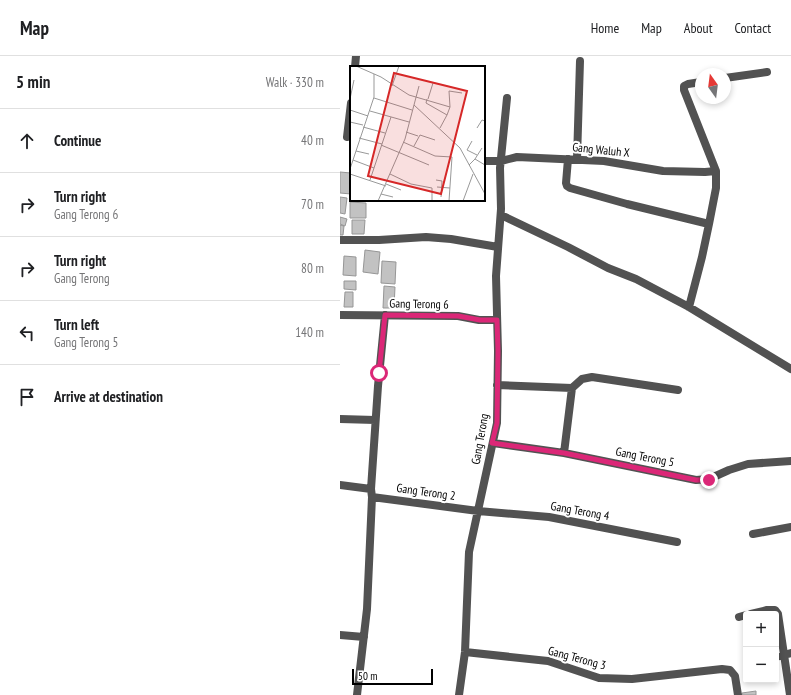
<!DOCTYPE html>
<html lang="en">
<head>
<meta charset="utf-8">
<style>
	:root { --surface:#fff; --page:#f6f6f6; --text:#202124; --muted:#757577; --line:#e0e0e0 }
	body { margin:0; font-family:"PT Sans Narrow",sans-serif; background:var(--page); color:var(--text) }
	.controls { position:absolute; right:12px; bottom:12px; display:grid; overflow:hidden; border-radius:4px; box-shadow:0 2px 6px #0003 }
	.controls button { width:36px; height:36px; display:grid; place-items:center; padding:0; border:0; border-bottom:1px solid var(--line); background:var(--surface); color:var(--text); font:20px sans-serif }
	.compass { position:absolute; left:355px; top:12px; width:36px; height:36px; border-radius:50%; background:var(--surface); box-shadow:0 2px 6px #0003; rotate:346deg }
	.scale { position:absolute; left:12px; bottom:10px; width:81px; box-sizing:border-box; padding-left:4px; border:2px solid #000; border-top:0; font-size:11px; line-height:14px; white-space:nowrap; color:#000; -webkit-text-stroke:3px #fff; paint-order:stroke }
	.stop { position:absolute; width:12px; height:12px; margin:-9px; border:3px solid #db2777; border-radius:50%; background:#fff }
	.stop.end { background:#db2777; border-color:#fff; box-shadow:0 1px 4px #0008 }
	.list { margin:0; padding:0; list-style:none }
	h2 { display:flex; justify-content:space-between; align-items:center; height:52px; margin:0; padding:0 16px; font-size:17px }
	h2 small { font-size:13px; font-weight:400; color:var(--muted) }
	.list li { display:grid; grid-template-columns:26px 1fr auto; gap:12px; align-items:center; box-sizing:border-box; height:64px; padding:0 16px; border-top:1px solid var(--line) }
	.list b { display:block; font-size:15px; white-space:nowrap }
	.list p { margin:0; font-size:13px; white-space:nowrap; color:var(--muted) }
	.list em { font-size:13px; font-style:normal; color:var(--muted) }
	.icon { flex:none; width:22px; height:22px; fill:none; stroke:currentColor; stroke-width:2; stroke-linecap:round; stroke-linejoin:round }
	.map { position:relative; flex:none; width:451px; height:639px; overflow:hidden }
	header { display:flex; align-items:center; gap:24px; box-sizing:border-box; height:56px; padding:0 20px; background:var(--surface); border-bottom:1px solid var(--line) }
	header strong { font-size:19px }
	nav { display:flex; gap:22px; margin-inline-start:auto; font-size:14px }
	main { display:flex }
	aside { flex:1; background:var(--surface) }
	.map>svg:first-child { display:block }
</style>
</head>
<body>
<header>
<strong>Map</strong>
<nav><a>Home</a><a>Map</a><a>About</a><a>Contact</a></nav>
</header>
<main>
<aside>
<h2>5 min<small>Walk · 330 m</small></h2>
<ul class="list">
<li><svg class="icon" aria-label="ahead" viewBox="0 0 24 24"><path d="M12 20V5M6 11l6-6 6 6"/></svg><div><b>Continue</b></div><em>40 m</em></li>
<li><svg class="icon" aria-label="right" viewBox="0 0 24 24"><path d="M7 20v-9h11M14 6l5 5-5 5"/></svg><div><b>Turn right</b><p>Gang Terong 6</p></div><em>70 m</em></li>
<li><svg class="icon" aria-label="right" viewBox="0 0 24 24"><path d="M7 20v-9h11M14 6l5 5-5 5"/></svg><div><b>Turn right</b><p>Gang Terong</p></div><em>80 m</em></li>
<li><svg class="icon" aria-label="left" viewBox="0 0 24 24"><path d="M17 20v-9H6M10 6l-5 5 5 5"/></svg><div><b>Turn left</b><p>Gang Terong 5</p></div><em>140 m</em></li>
<li><svg class="icon" aria-label="arrive" viewBox="0 0 24 24"><path d="M6 21V4h12l-3 4 3 4H6"/></svg><div><b>Arrive at destination</b></div></li>
</ul>
</aside>
<div class="map">
<svg width="451" height="639" viewBox="0 0 451 639">
	<rect width="100%" height="100%" fill="#fff"/>
	<path fill="#c2c2c2" stroke="#969696" d="M0 116 11 117V138L0 137Z
		M0 141 7 142 5 158 0 157Z
		M10 146 26 147V162H10Z
		M0 161 7 163 5 170 0 168Z
		M12 164H25L24 178H12Z
		M0 169 4 170 3 179H0Z
		M25 194 40 196 38 218 23 216Z
		M4 200 16 201V220L3 219Z
		M42 205 56 206 55 228 41 227Z
		M4 225H16V234L4 233Z
		M44 230 55 231 54 252H43Z
		M5 236H13V251H4Z
		M416 635V639H402V637Z"/>
	<g fill="none" stroke-linecap="round" stroke-linejoin="round">
		<path stroke="#525252" stroke-width="8" d="M15 11 16 0
			M385 22 427 16
			M361 26 348 28 344 30V34L376 115V132L369 168
			M7 81 11 47
			M228 103 226 127 227 130 230 132 287 148 369 168 362 201 349 251
			M237 103 240 5
			M144 105H161L177 101 264 105 323 115 365 116 376 115
			M161 159 228 191 268 212 296 223 349 251 451 313
			M0 184H39L86 181 111 183 158 191
			M0 259 118 260 139 264H157
			M157 329 232 332
			M0 363 35 364
			M153 387 224 397 356 424 369 423 389 414 408 408 451 405
			M224 397 232 332 242 323 252 321 338 334
			M0 429 31 433 32 441 27 553 17 639
			M31 433 38 330 45 259
			M32 441 138 455 209 461 337 486
			M413 478 451 471
			M411 558 427 554H435L438 558 450 639
			M399 561 406 559
			M0 579 24 581
			M125 596 208 605 259 622 292 623 382 613 390 614 395 620 398 639
			M436 601 451 597
			M119 639 125 596 129 496 157 367 158 295 156 220 161 153 160 112 167 42"/>
	</g>
	<g fill="none" stroke-linecap="round" stroke-linejoin="round">
		<path stroke="#db2777" stroke-width="5" d="M39 317 45 259 118 260 140 264H157L158 295 157 367 152 387 224 397 356 424H369"/>
	</g>
	<g text-anchor="middle" stroke-width="4" stroke-linejoin="round" paint-order="stroke">
		<g font-size="12" fill="#000" stroke="#fff">
			<text transform="translate(261 94) rotate(6)" y="4">Gang Waluh X</text>
			<text transform="translate(79 248) rotate(1)" y="4">Gang Terong 6</text>
			<text transform="translate(140 383) rotate(-80)" y="4">Gang Terong</text>
			<text transform="translate(305 401) rotate(11)" y="4">Gang Terong 5</text>
			<text transform="translate(86 436) rotate(8)" y="4">Gang Terong 2</text>
			<text transform="translate(240 455) rotate(10)" y="4">Gang Terong 4</text>
			<text transform="translate(237 602) rotate(15)" y="4">Gang Terong 3</text>
		</g>
	</g>
	<g transform="translate(10 10)">
		<rect width="135" height="135" fill="#fff"/>
		<path fill="none" stroke="#999" stroke-width="1" d="M6 0 31 11 59 29 100 41M42 20 49 0M24 32 62 44M0 33 4 14M77 33 76 37 97 49 90 62M78 33 83 17M64 39 110 82 135 128M0 44 18 50M20 45 59 56M97 49 100 41 99 25 112 27M0 56 13 59M13 61 35 67M127 62 132 54 135 55M56 66 68 70M9 72 32 78 20 114M122 75 117 84 127 89M53 76 85 90 102 91 99 135M32 78 41 51M31 79 79 99M64 80 70 69 85 74M6 85 19 88M125 93 132 82M3 94 24 102M119 99 125 93 135 99M0 103 24 31V8M0 108 36 120M40 108 61 118 82 122V135M86 114 92 115 91 131M36 118 51 124M87 121 100 122M31 128 43 131M28 135 55 73 69 20M113 135 123 108"/>
		<path fill="#d62828" fill-opacity="0.15" stroke="#d62828" stroke-width="2" d="M44 7 117 25 91 128 18 110Z"/>
		<rect width="135" height="135" fill="none" stroke="#000" stroke-width="2"/>
	</g>
</svg>
<div class="controls">
<button>+</button>
<button>−</button>
</div>
<svg class="compass" viewBox="-18 -18 36 36"><path d="M0-13l5 13h-10z" fill="#e53935"/><path d="M0 13l5-13h-10z" fill="#757577"/></svg>
<div class="scale">50 m</div>
<div class="stop" style="left:39px;top:317px"></div>
<div class="stop end" style="left:369px;top:424px"></div>
</div>
</main>
</body>
</html>
